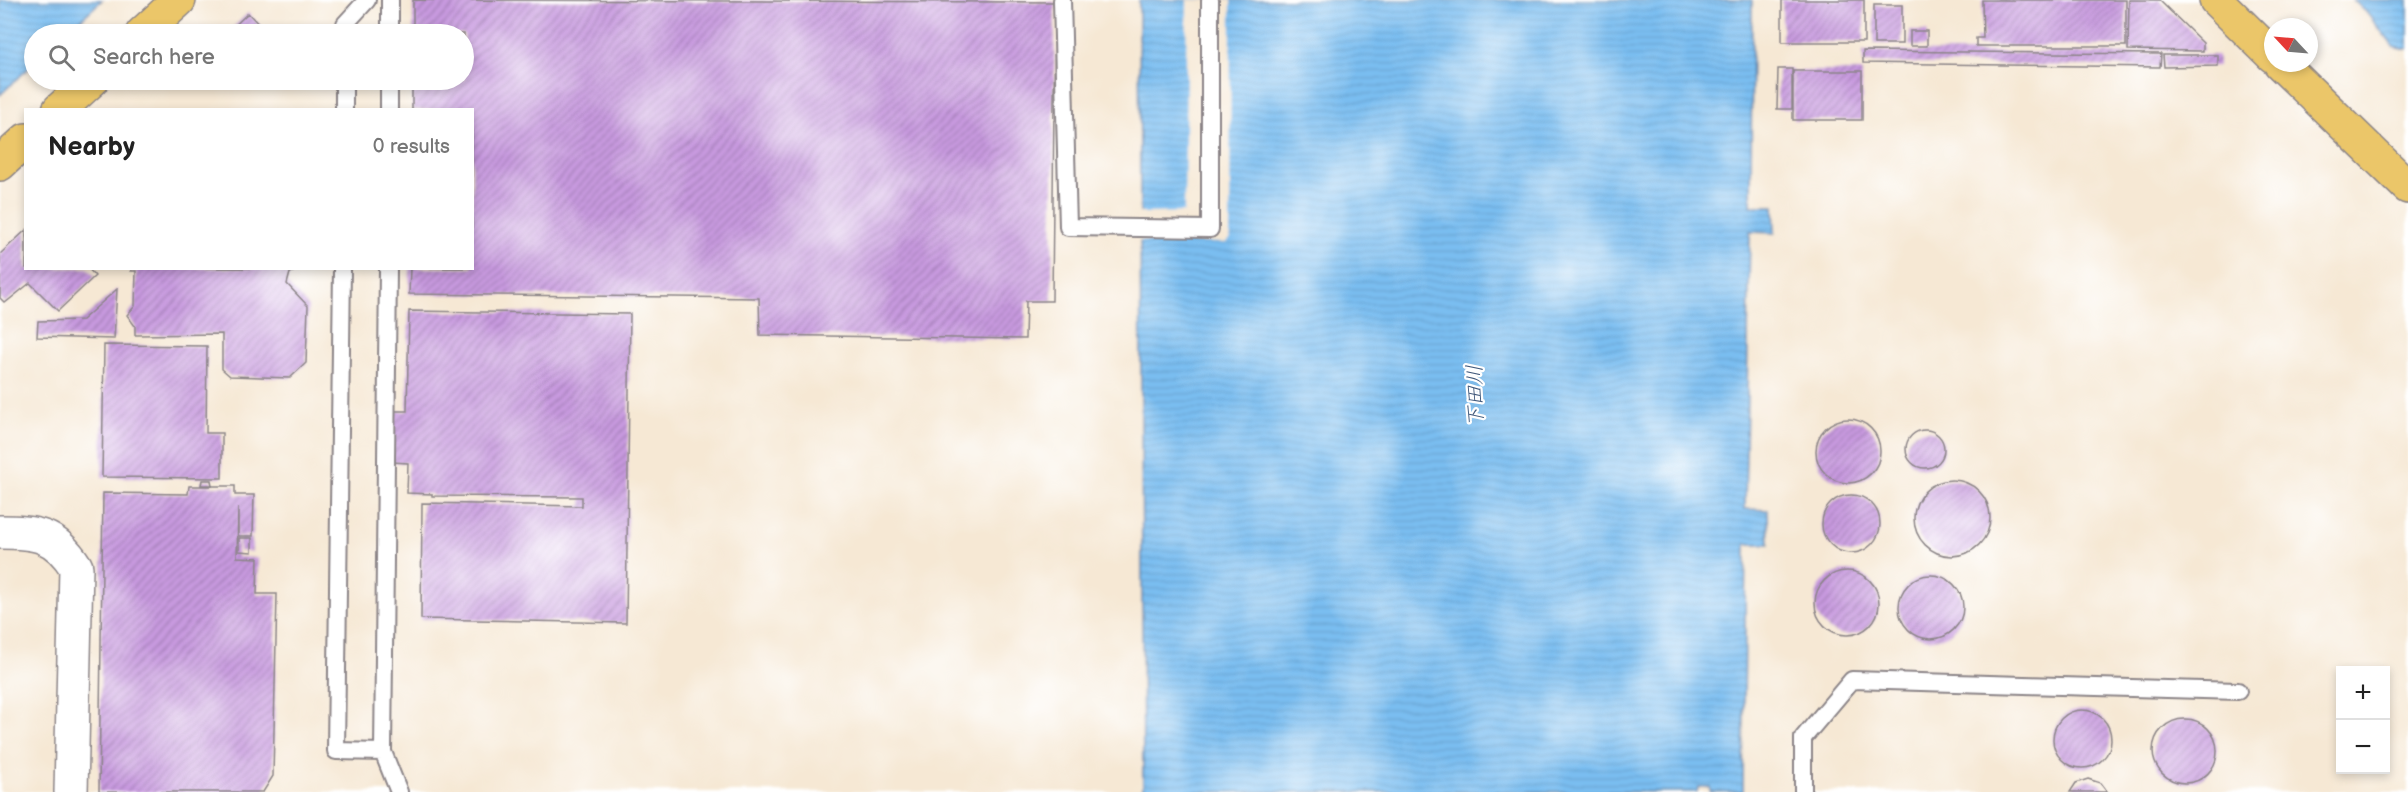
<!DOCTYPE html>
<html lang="en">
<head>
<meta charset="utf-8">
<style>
	:root { --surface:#fff; --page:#f2f2f2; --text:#222; --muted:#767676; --line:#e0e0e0 }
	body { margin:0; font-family:"Balsamiq Sans","Klee One",sans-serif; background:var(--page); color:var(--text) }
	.controls { position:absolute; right:18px; bottom:18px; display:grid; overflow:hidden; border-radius:0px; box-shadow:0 3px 9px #0003 }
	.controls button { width:54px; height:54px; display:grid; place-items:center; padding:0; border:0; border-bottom:2px solid var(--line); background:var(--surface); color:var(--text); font:30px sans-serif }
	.compass { position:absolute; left:2264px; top:18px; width:54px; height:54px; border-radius:50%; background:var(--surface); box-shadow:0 3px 9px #0003; rotate:296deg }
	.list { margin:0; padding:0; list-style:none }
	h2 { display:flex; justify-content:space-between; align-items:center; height:78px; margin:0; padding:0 24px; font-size:26px }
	h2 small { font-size:20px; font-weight:400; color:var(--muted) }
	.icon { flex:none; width:33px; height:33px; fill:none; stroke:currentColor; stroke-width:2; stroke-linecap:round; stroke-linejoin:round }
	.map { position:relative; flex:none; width:2408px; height:792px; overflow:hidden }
	.search { position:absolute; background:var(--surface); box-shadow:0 3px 9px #0003; left:24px; top:24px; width:450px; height:66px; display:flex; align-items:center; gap:15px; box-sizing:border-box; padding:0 21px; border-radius:33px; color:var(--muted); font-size:22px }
	.panel { position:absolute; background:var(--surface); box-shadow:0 3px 9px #0003; left:24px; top:108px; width:450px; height:162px; border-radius:0px }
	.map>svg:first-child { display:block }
</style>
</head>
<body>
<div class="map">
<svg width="2408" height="792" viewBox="0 0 2408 792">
	<defs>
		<pattern id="water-rules" width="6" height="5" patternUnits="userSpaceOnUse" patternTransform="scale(1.5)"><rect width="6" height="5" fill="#7abef1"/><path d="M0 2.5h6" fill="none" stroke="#69a3d0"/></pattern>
		<pattern id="building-hatch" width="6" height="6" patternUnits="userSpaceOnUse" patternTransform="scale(1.5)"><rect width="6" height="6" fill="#c89adf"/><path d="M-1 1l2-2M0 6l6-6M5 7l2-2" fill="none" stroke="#a27db6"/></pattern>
	</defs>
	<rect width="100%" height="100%" fill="#fff"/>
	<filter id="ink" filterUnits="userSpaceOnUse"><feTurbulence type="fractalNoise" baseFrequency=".0167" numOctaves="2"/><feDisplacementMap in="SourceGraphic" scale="12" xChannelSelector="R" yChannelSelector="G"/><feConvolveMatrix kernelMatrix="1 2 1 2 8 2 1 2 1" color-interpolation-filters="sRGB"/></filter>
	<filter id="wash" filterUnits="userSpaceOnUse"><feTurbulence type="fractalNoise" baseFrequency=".008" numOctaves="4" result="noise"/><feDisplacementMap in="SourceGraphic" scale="24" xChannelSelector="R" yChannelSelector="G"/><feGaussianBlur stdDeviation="1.35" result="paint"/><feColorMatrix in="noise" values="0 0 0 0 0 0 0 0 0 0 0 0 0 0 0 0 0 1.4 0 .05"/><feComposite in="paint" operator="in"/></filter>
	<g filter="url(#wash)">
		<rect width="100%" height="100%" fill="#f6e8d4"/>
		<path fill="url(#water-rules)" stroke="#4e7096" stroke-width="1.5" d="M0 0H102L65 34H34V63L0 95Z
			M1139 0H1752L1751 206H1774L1775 233 1750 232 1745 509 1768 510 1769 544H1746L1743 792H1710V787H1698L1697 792H1143Z
			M2353 0H2408V49L2393 46 2366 12Z"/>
		<path fill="#f6e8d4" d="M1187 0H1231L1230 238 1226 243 1137 241V213L1184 212Z"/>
		<g id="blocks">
			<path fill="url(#building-hatch)" d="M413 0 1055 2 1052 301H1026L1025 339 760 335 759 298 409 294 410 268H472V110H412V80H464V34H413Z
				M1782 0H1864V42H1782Z
				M1982 0H2126V46H1976V38H1983Z
				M2129 0H2159L2203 43V51L2128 50Z
				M1874 5H1902V44H1874Z
				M248 13 268 34H226Z
				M1910 31H1927V46H1910Z
				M1863 51 2161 54 2160 67 1863 63Z
				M2163 55H2218V66L2164 67Z
				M1778 69H1792V109H1777Z
				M1793 71H1862V120H1793Z
				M26 230V268H88L95 276 58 311 30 283 5 303 0 298V254Z
				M131 268H301L290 273 287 284 308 306 306 363 290 378 230 376 222 369V334L135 335V326L127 315 135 306 136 271H131Z
				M117 289 114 339 37 337 38 321 82 320Z
				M409 311 630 314 626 623 421 619 422 503 582 506V497L432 496V494L407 493 408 463 392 462 393 411H407Z
				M104 345 207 346 206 433H222V478L102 477Z
				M1816 451a32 32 0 1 1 64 0a32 32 0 1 1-64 0Z
				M1906 449a19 19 0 1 1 38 0a19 19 0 1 1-38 0Z
				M202 480H211L212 485H201Z
				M1914 518a38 38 0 1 1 76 0a38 38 0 1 1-76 0Z
				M189 486H235V495H254L253 536H238V508L237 557 258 558 257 594H277L273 776 263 792H99L103 493 188 494Z
				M1822 524a29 29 0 1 1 58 0a29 29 0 1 1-58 0Z
				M239 538H252V552L239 551Z
				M1815 603a32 32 0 1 1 64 0a32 32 0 1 1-64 0Z
				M1899 607a32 32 0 1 1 64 0a32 32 0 1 1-64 0Z
				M2053 739a29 29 0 1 1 58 0a29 29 0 1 1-58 0Z
				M2153 751a32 32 0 1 1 64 0a32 32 0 1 1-64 0Z
				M2088 779 2100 783 2107 792H2070L2076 783Z"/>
		</g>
	</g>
	<g filter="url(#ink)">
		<use href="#blocks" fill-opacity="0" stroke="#8c8588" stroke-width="1.5"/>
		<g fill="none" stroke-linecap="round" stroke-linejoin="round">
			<defs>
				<path id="lane" d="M1062 0 1068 227 1210 229V0
					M345 34V24L367 0
					M390 34V0
					M344 110V80
					M389 110V80
					M342 268 336 751 383 752 399 792
					M383 752 388 268
					M1803 792V738L1852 680 2238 691"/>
				<path id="street" d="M0 532C36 532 55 534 76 567L71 792"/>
				<path id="primary" d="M2216 0 2273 56
					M142 34 179 0
					M2280 63 2408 187
					M59 110 92 80
					M0 164 26 140"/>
			</defs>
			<use href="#lane" stroke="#8c8588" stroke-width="20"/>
			<use href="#street" stroke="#8c8588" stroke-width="36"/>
			<use href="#primary" stroke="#8c8588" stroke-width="36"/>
			<use href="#lane" stroke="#fff" stroke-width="16"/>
			<use href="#street" stroke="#fff" stroke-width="33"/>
			<use href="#primary" stroke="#ebc669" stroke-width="33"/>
		</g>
	</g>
	<g text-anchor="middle" stroke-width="4.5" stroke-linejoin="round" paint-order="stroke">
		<g font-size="21" font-style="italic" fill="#41597b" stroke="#fff">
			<text transform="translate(1475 396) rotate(-92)" y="7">下田川</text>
		</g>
	</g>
</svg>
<div class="controls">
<button>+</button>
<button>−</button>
</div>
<svg class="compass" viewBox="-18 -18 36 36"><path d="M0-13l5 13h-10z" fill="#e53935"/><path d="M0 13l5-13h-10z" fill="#767676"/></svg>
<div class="search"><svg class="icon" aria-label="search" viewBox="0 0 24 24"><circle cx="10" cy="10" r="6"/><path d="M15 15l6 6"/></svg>Search here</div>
<section class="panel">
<h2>Nearby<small>0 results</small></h2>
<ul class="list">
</ul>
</section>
</div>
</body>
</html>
